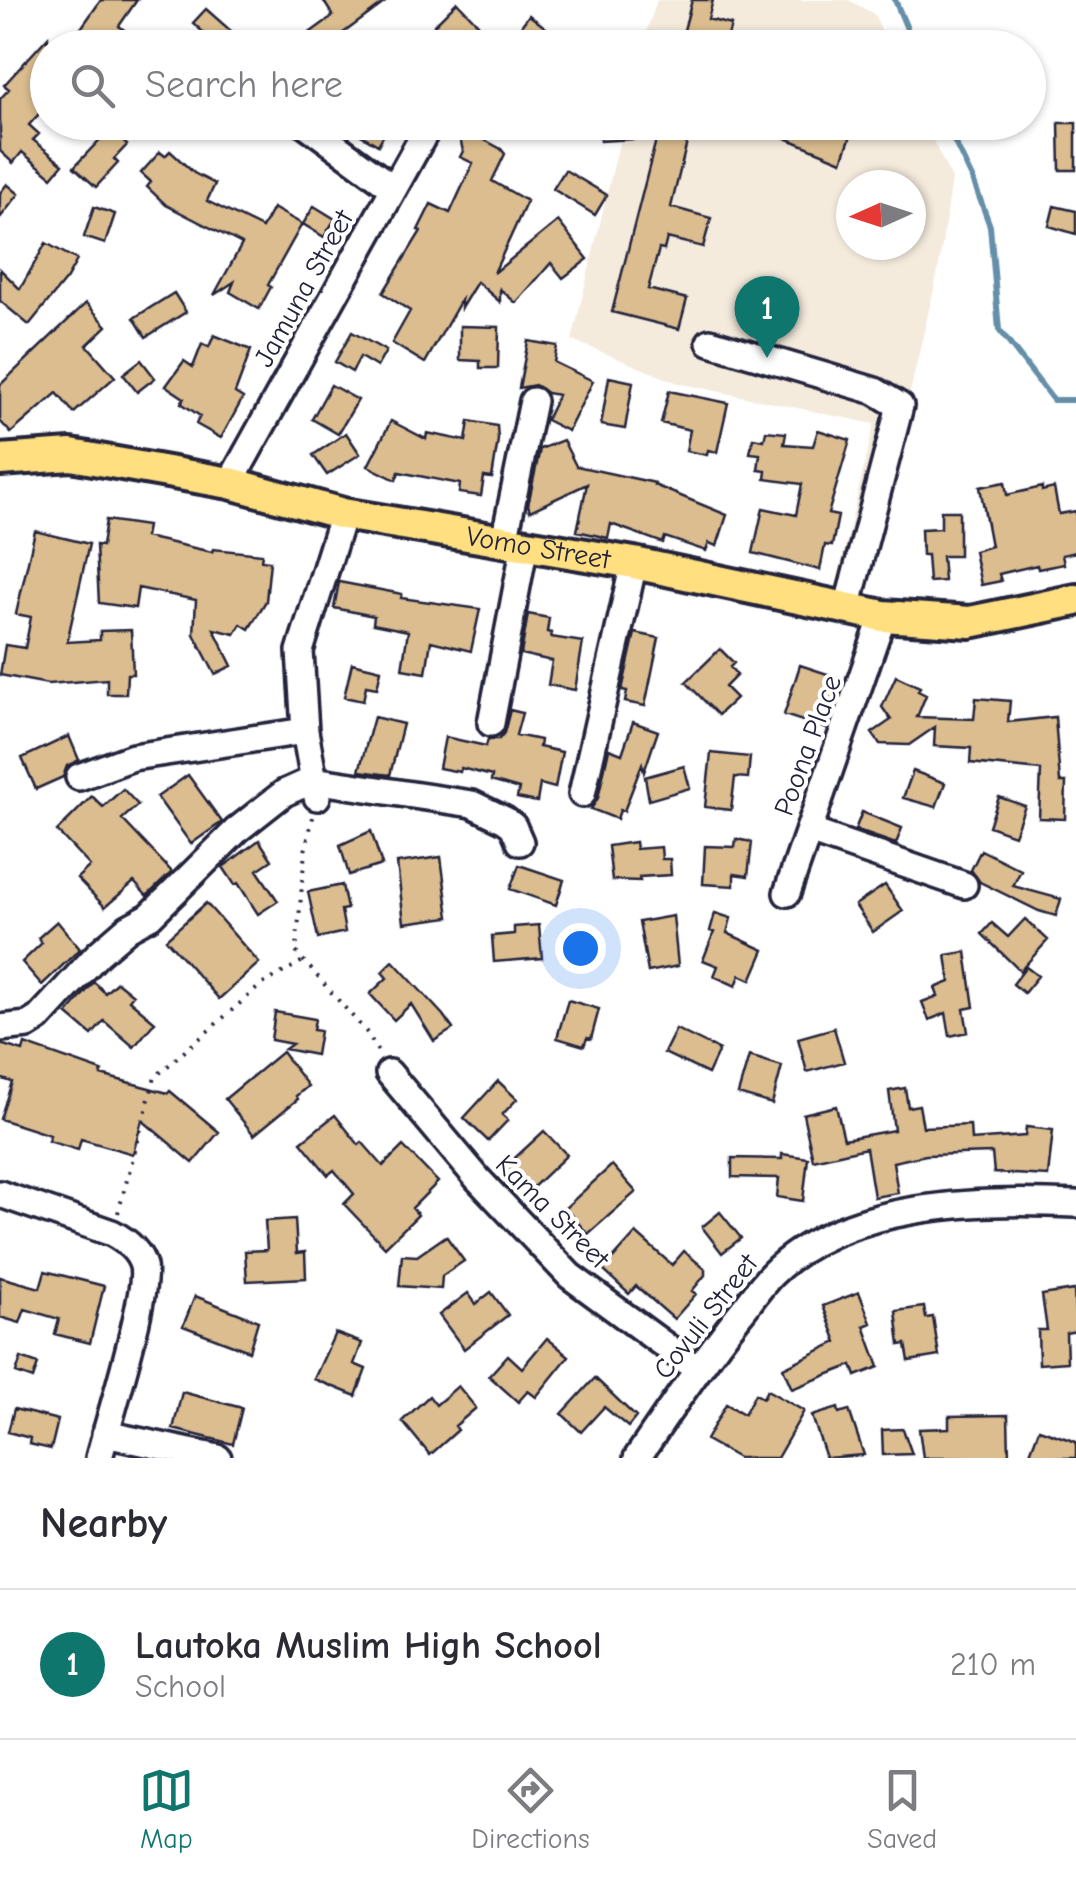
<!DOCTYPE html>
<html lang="en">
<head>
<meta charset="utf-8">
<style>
	:root { --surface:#fff; --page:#f2f2f3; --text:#2b2b33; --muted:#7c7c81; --line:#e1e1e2; --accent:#0f766e }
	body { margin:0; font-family:"Comic Neue",sans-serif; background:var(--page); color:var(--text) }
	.compass { position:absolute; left:836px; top:170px; width:90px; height:90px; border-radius:50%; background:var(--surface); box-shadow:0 2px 8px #0004; rotate:267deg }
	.you { position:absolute; left:580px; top:948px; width:35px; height:35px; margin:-25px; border:8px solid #fff; border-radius:50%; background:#1a73e8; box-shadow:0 0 0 15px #1a73e833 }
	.badge { display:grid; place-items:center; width:65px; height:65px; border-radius:50%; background:var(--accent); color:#fff; font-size:32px; font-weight:700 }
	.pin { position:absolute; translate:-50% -82px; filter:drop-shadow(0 2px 5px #0008) }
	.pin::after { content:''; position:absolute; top:52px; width:35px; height:30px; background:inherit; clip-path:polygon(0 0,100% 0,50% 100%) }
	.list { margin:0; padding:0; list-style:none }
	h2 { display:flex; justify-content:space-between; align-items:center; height:130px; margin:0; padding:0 40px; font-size:42px }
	h2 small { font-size:32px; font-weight:400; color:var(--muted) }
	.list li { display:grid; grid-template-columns:65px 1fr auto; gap:30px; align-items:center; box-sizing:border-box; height:150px; padding:0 40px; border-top:2px solid var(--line) }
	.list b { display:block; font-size:38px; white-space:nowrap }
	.list p { margin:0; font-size:32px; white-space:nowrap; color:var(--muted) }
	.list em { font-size:32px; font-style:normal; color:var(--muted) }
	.icon { flex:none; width:55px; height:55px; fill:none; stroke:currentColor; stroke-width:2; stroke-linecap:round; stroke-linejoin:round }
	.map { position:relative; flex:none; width:1076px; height:1458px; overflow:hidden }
	.search { position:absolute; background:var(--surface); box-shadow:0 2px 8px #0004; left:30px; right:30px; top:30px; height:110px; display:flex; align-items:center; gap:25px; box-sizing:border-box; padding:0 35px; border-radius:55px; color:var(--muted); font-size:38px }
	.sheet { height:280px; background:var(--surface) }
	nav { display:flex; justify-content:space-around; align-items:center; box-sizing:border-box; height:140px; border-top:2px solid var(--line); background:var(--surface); font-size:28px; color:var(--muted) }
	nav a { display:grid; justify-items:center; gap:5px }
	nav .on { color:var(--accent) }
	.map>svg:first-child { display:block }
</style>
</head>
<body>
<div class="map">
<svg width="1076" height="1458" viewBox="0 0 1076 1458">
	<rect width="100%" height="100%" fill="#fff"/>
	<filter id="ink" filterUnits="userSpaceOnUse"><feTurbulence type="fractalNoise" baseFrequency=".01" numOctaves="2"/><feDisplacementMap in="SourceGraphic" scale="20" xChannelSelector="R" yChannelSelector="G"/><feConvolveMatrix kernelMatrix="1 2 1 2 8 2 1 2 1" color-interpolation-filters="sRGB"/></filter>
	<g filter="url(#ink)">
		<path fill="#f4ebdd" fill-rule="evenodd" d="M657 0H849L874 14 889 47 641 48Z
			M624 123H924L952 179 938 271 862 600 834 594 874 424 678 383 572 340ZM851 185H911V245H851Z"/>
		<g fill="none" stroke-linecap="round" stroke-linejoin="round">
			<path stroke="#658fa9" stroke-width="6" d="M895 0 915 48
				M945 122 973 180 990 226 999 330 1053 400H1076"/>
		</g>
		<path fill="#dbbd8f" stroke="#22223b" stroke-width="2.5" d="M101 0H137L119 26 135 38 128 48H67Z
			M323 0H388L323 48H289L333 16Z
			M692 0H713L708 19 731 25 725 48H687L690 35 683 34Z
			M457 2 478 24 455 47 434 25Z
			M206 9 231 31 227 35 241 48H191L204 33 193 23Z
			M529 15 550 31 538 48H505Z
			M48 37V104L29 125 39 134 33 140 63 164 52 177 22 152 13 163 0 151V99L9 89 4 85Z
			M339 122H391L378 145Z
			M599 122H633L634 139 600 141Z
			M667 122H692L671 207 711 218 703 247 667 238 664 250 659 249 648 289 687 299 679 329 612 312 658 132 664 134Z
			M843 122 854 127 842 161 749 123Z
			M1059 123H1076V170H1060Z
			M457 125 501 149 505 154 492 181 527 201 494 273 558 221 588 259 563 278 551 263 516 303 500 289V302L477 282 461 308V300L425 363 392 343 410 311 383 293 421 231 418 230 431 204 450 213 473 163 460 157 463 151Z
			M110 129 127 145 114 159 118 163 96 187 74 167Z
			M170 151 194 173 215 184 207 201 262 228 273 208 302 224 268 285 271 287 259 309 230 292 234 282 214 295 242 244 166 205 147 187 151 182 141 173 160 152 165 156Z
			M565 170 607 195 595 215 553 189Z
			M7 184 19 194 0 218V193Z
			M314 206 335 219 324 237 303 224Z
			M1054 206 1076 211V234L1049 226Z
			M94 207 115 214 105 244 84 237Z
			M46 243 77 260 67 278 29 325 0 301V269L20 289Z
			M174 293 186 312 146 337 134 318Z
			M86 303 107 326 87 345 115 377 74 413 57 393 11 433 0 421V385Z
			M460 326 499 327 498 368H480V361L460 360Z
			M352 332 386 351 377 367 360 357 352 372 335 362Z
			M214 335 251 350 235 393 243 398 221 438 196 424 200 416 181 403 184 398 166 386 184 361 193 367 202 344 209 347Z
			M528 341 557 346 554 362 593 381 568 431 546 420 558 395 547 393 535 385 519 388Z
			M141 360 155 378 137 392 123 374Z
			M609 377 633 382 625 429 601 425Z
			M331 385 358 400 338 434 312 419Z
			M669 391 728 403 717 452 708 450 707 455 686 451 690 430 661 423Z
			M391 421 426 439 427 433 466 441 469 421 497 426 498 440 492 478 484 477 481 496 459 493 460 484 399 472 396 480 368 466Z
			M818 430 850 440 828 514 838 516 832 546 825 545 820 570 753 553 763 508 796 515 802 484 765 479 766 471 758 470 760 454 750 453 753 438 764 440 766 431 786 433 784 444 813 446Z
			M346 433 360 454 327 475 313 455Z
			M563 440 576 466 655 483 654 485 727 515 717 546 709 543 706 551 665 537 663 543 611 524 608 538 577 531 587 484 530 511 528 505 540 449Z
			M1005 482 1007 495 1042 487V491L1054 488 1059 514 1076 511V552L1062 555 1064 564 1038 569 1037 565 999 574 1001 581 981 585 974 551 991 546 980 487Z
			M941 511H959V556H942L944 581 929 582 927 555H922L921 529 941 528Z
			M106 520 147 526 145 537 212 552 213 549 262 554 261 560 270 561 266 601 249 629 241 624 235 634 214 629 232 666 215 674 194 634 196 600 138 588 135 608 99 603 96 545 102 546Z
			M35 531 89 544 67 642 100 640V631L131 630 133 674H127L126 694H107V679L48 684 0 675 5 645 25 648 31 617 16 614Z
			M339 582 402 594 401 598 480 609 471 651 431 641 426 673 402 669 408 631 373 624 374 616 334 608Z
			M528 614 549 618 547 632 552 633 551 637 583 642 575 690 548 685 552 661 521 654Z
			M635 633 659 638 645 706 625 702 627 691 622 690Z
			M720 649 734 663 730 667 737 675 725 687 736 698 718 715 686 682Z
			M352 663 381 670 377 688 366 686 363 701 344 697Z
			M800 665 843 679 827 729 784 715Z
			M896 676 920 687 918 691 926 695 917 717 974 719 976 698 1010 701 1008 722 1055 717 1060 782H1066L1065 819 1039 818 1041 770 970 763 971 748 934 746 935 727 909 745 880 744 872 733 891 720 882 707Z
			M510 710 522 713 516 735 540 740 539 747 562 752 555 788 540 784 537 802 517 798 519 789 491 781 492 776 461 768 460 772 439 768 445 737 486 746 488 739H499L504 733Z
			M374 717 403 724 390 775 359 771Z
			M633 722 658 731 644 772 642 764 624 811 620 810 617 819 591 809 598 798 609 749 622 754Z
			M69 736 79 760 67 766 63 777 36 789 22 758Z
			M711 753 750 757 748 778 735 777 731 810 705 807Z
			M684 766 690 788 649 800 645 777Z
			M913 771 945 783 936 807 903 798Z
			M188 775 222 822 191 844 157 797Z
			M123 789 138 805 122 819 172 872 147 896 134 882 105 907 77 878 90 866 57 831 92 796 103 807Z
			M999 797 1025 806 1014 835 989 826Z
			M862 812 902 828 896 844 855 830Z
			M371 831 382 865 349 875 340 845Z
			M736 839 752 842 748 876 734 874V886L703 884 705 846 735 847Z
			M259 840 272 860 257 870 278 901 258 914 238 883 235 885 223 867Z
			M635 842 636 849 661 847 662 859H670L671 875 639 877 640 881 612 880 608 846Z
			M981 850 1021 870 1013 886 1061 899 1056 916 1039 911 980 882 971 870Z
			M441 857 449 917 404 923 397 863Z
			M519 865 564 880 556 905 510 889Z
			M342 885 347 909 341 910 345 932 318 938 308 892Z
			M885 885 903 911 873 932 855 905Z
			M206 903 259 963 219 999 166 939Z
			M715 913 731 918 727 933 764 950 751 980 740 975 736 986 714 976 718 966 703 960 714 932 710 931Z
			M673 916 678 966 648 972 639 922Z
			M1025 919 1048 940 1020 971 982 934 992 923 1008 937Z
			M57 921 80 949 42 985 22 962 42 943 38 938Z
			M539 925 542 958 494 962 492 936 514 934V927Z
			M966 952 974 1007 964 1009 968 1032 950 1036 946 1013 929 1020 922 1002 938 996 935 988 950 982 946 955Z
			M393 961 443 1015 453 1029 434 1041 411 1004 394 1020 370 994 387 978 382 972Z
			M1026 967 1038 976 1024 993 1013 984Z
			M94 982 105 993 117 982 133 995 129 1000 155 1022 134 1047 104 1021 92 1035 67 1014Z
			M568 1000 599 1009 591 1039 587 1038 584 1046 557 1038Z
			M275 1012 315 1019 313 1030 320 1031 316 1055 285 1049 292 1044 271 1040Z
			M834 1028 844 1062 807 1072 798 1038Z
			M676 1029 719 1050 708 1074 664 1053Z
			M0 1044 23 1051 25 1044 102 1071 101 1075 168 1093 170 1091 219 1132 193 1163 142 1120 133 1154 81 1139 78 1150 48 1141 50 1135 0 1119 12 1082 0 1078Z
			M282 1052 308 1086 296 1096 298 1099 254 1135 225 1099Z
			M749 1056 782 1066 772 1104 738 1094Z
			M498 1081 517 1099 502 1115 508 1120 488 1141 464 1118Z
			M905 1088 908 1107 919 1105 923 1127 970 1125 971 1140 1025 1136 1026 1127 1053 1130 1048 1176 994 1173 992 1153 926 1155 893 1162 898 1193 874 1197 866 1148 813 1160 803 1114 836 1106 844 1139 894 1130 889 1091Z
			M335 1115 359 1145 362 1142 383 1166 403 1146 438 1182 412 1208 418 1215 385 1247 344 1204 354 1194 334 1170 328 1175 301 1142Z
			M544 1131 567 1155 527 1193 504 1168Z
			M782 1154 808 1158 803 1201 777 1197 779 1178 732 1177V1158L782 1159Z
			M612 1165 636 1192 588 1234 565 1208Z
			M720 1212 741 1238 722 1253 702 1227Z
			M295 1219 297 1253 305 1252 306 1278 247 1281 245 1251 267 1250 265 1221Z
			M636 1233 672 1265 684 1251 705 1269V1275L692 1291 696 1294 674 1319 636 1286 629 1294 603 1270Z
			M446 1236 464 1261 442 1276 441 1289 399 1286 402 1255 417 1256Z
			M45 1271 104 1286 90 1343 55 1334 59 1319 25 1309 20 1323 0 1317V1277L40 1288Z
			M1074 1290 1076 1331 1066 1333 1067 1362 1039 1364 1038 1330H1047L1042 1295Z
			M491 1292 508 1315 464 1349 439 1315 468 1293 476 1304Z
			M859 1292 871 1323 864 1326 879 1367 856 1376 852 1365 792 1389 783 1368 837 1342 823 1306Z
			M195 1296 258 1321 249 1351 183 1326Z
			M924 1307 926 1318 933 1317 939 1356 909 1361 906 1344 900 1345 896 1311Z
			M335 1333 362 1343 354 1364 366 1369 356 1396 314 1379Z
			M547 1338 569 1356 536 1397 528 1391 518 1402 489 1376 508 1355 522 1368Z
			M21 1358 38 1364 33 1379 16 1373Z
			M595 1378 636 1417 628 1427 604 1407 581 1432 562 1414Z
			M458 1386 476 1408 455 1426 458 1430 430 1455 402 1421 429 1396 436 1405Z
			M767 1390 804 1411 777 1458H738L706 1440 726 1404 744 1414 755 1394 763 1398Z
			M182 1392 242 1408 233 1444 173 1429Z
			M838 1408 839 1413 849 1410 864 1455 826 1458 812 1416Z
			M14 1409 58 1420 51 1449 29 1444 30 1438 8 1432Z
			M1008 1415 1009 1458H923L919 1429 949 1428V1416Z
			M903 1429 912 1454 883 1455 882 1430Z
			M1039 1429 1076 1442V1458H1028Z"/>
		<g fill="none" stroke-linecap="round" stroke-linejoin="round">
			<defs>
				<path id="minor" d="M303 122 393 188
					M710 342 875 391 900 406 847 608
					M230 483 431 122
					M504 541 533 401
					M491 723 525 544
					M79 777 133 757 305 731
					M582 794 634 563
					M317 797 305 731 300 651 343 514
					M809 831 964 885
					M787 893 883 616
					M0 1028 28 1025 39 1018 98 954 128 928 150 916 237 830 284 793 313 780 472 804 505 820 513 826 520 842
					M389 1073 478 1179 570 1276 697 1369
					M0 1194 112 1233C125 1240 139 1251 143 1266 149 1293 108 1423 99 1458
					M105 1434 218 1458
					M637 1458C670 1409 702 1362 739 1315 750 1302 760 1286 772 1274 844 1202 981 1199 1076 1204"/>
				<g id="major">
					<path id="s1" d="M0 460 71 455 230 483 343 514 634 563 883 616 970 622 1076 600"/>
				</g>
			</defs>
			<use href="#minor" stroke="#22223b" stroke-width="32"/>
			<use href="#major" stroke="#22223b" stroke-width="38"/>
			<path stroke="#22223b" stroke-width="4" stroke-dasharray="2.5 8" stroke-linecap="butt" d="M313 817 305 851 296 952 368 1034 380 1055
				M118 1213 155 1077 261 985 303 961"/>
			<use href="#minor" stroke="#fff" stroke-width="25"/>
			<use href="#major" stroke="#ffdf80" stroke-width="30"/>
		</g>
	</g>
	<g text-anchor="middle" stroke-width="8" stroke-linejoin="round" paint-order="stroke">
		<g font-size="28" fill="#22223b" stroke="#fff">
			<text transform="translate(303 288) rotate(-61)" y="10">Jamuna Street</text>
			<text dy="10" stroke="none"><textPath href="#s1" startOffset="548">Vomo Street</textPath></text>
			<text transform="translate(807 745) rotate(-70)" y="10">Poona Place</text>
			<text transform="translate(553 1211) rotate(45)" y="10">Kama Street</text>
			<text transform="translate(705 1316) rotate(-52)" y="10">Covuli Street</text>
		</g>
	</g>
</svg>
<svg class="compass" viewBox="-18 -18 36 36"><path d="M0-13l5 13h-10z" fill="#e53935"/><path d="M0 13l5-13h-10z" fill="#7c7c81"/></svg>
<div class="you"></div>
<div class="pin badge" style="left:767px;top:358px">1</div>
<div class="search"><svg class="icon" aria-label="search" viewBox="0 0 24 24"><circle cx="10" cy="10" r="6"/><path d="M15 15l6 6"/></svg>Search here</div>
</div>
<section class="sheet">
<h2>Nearby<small></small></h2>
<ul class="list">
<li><span class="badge">1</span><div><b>Lautoka Muslim High School</b><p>School</p></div><em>210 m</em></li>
</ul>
</section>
<nav>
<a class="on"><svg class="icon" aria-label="map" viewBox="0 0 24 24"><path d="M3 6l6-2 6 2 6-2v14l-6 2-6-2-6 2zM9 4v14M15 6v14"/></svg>Map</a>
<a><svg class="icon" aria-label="directions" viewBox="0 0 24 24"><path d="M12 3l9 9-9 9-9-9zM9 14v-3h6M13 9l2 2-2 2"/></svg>Directions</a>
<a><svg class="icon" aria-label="saved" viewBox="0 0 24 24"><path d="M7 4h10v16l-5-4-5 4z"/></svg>Saved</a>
</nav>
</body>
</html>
